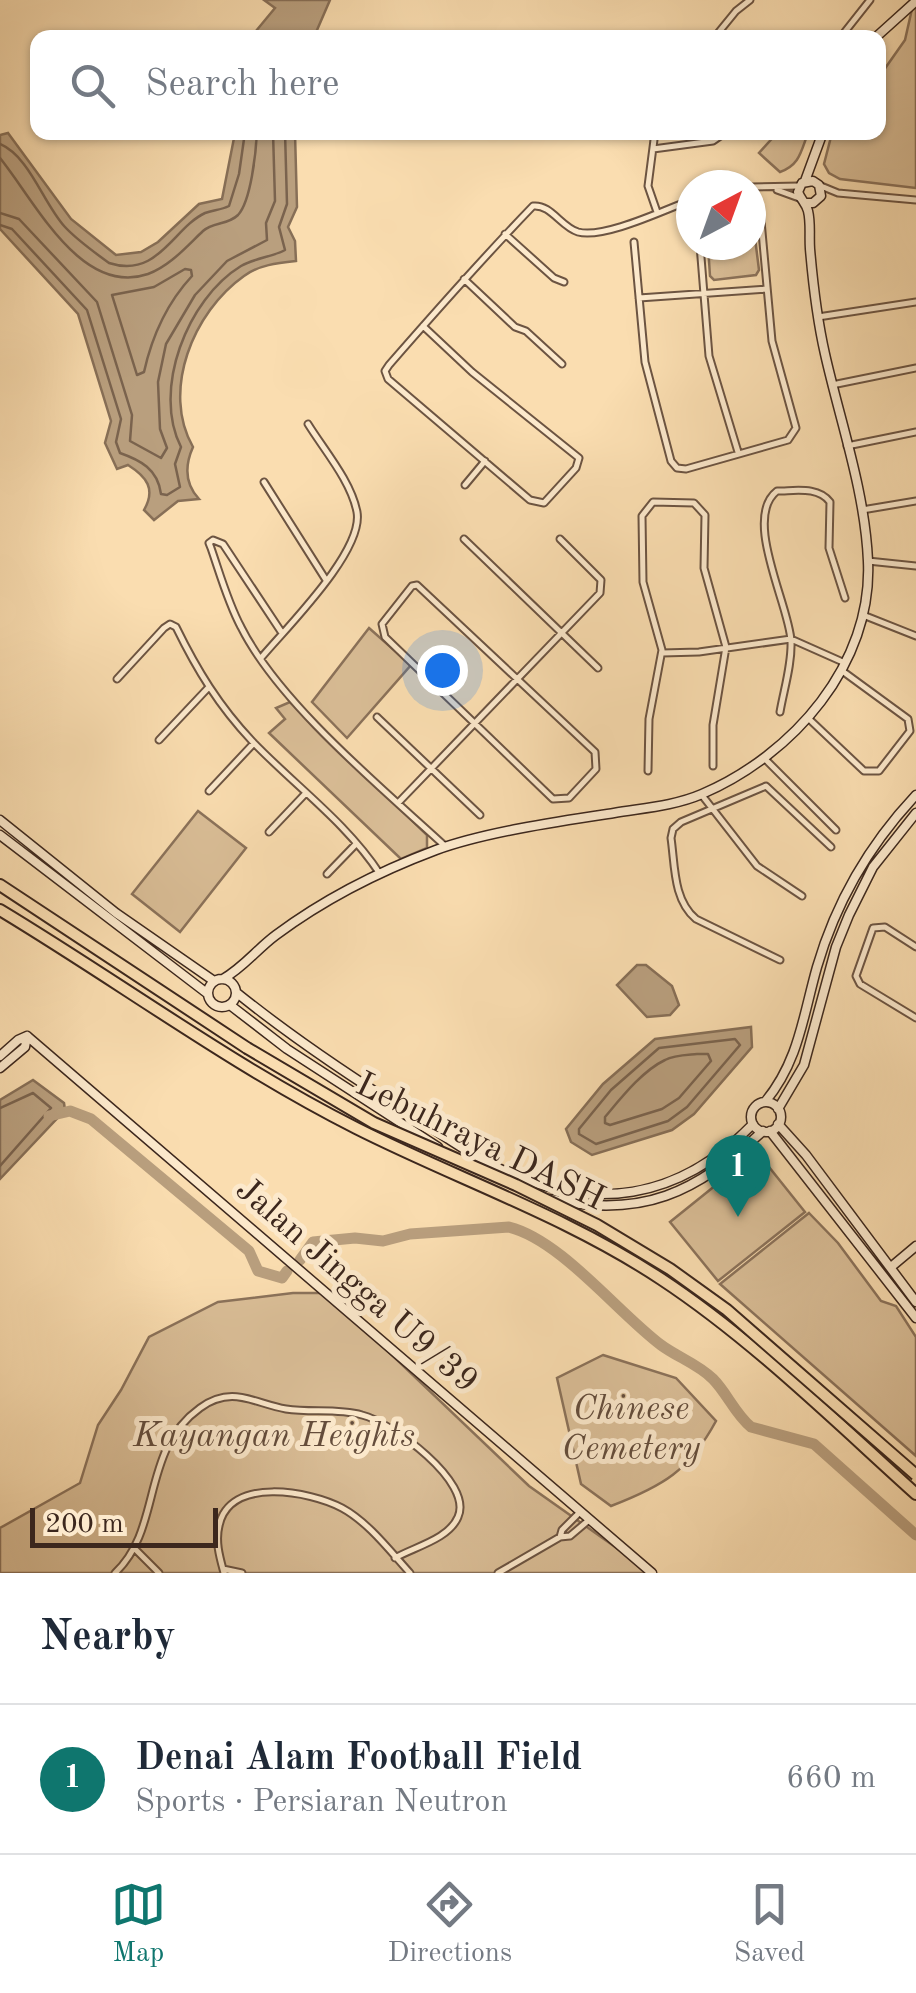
<!DOCTYPE html>
<html lang="en">
<head>
<meta charset="utf-8">
<style>
	:root { --surface:#fff; --page:#f2f2f3; --text:#1f2937; --muted:#747a83; --line:#e0e1e3; --accent:#0f766e }
	body { margin:0; font-family:"Old Standard TT",serif; background:var(--page); color:var(--text) }
	.compass { position:absolute; left:676px; top:170px; width:90px; height:90px; border-radius:50%; background:var(--surface); box-shadow:0 2px 8px #0004; rotate:41deg }
	.scale { position:absolute; left:30px; bottom:25px; width:188px; box-sizing:border-box; padding-left:10px; border:5px solid #3c271d; border-top:0; font-size:28px; line-height:35px; white-space:nowrap; color:#3c271d; -webkit-text-stroke:8px #fce9cc; paint-order:stroke }
	.you { position:absolute; left:442px; top:670px; width:35px; height:35px; margin:-25px; border:8px solid #fff; border-radius:50%; background:#1a73e8; box-shadow:0 0 0 15px #1a73e833 }
	.badge { display:grid; place-items:center; width:65px; height:65px; border-radius:50%; background:var(--accent); color:#fff; font-size:32px; font-weight:700 }
	.pin { position:absolute; translate:-50% -82px; filter:drop-shadow(0 2px 5px #0008) }
	.pin::after { content:''; position:absolute; top:52px; width:35px; height:30px; background:inherit; clip-path:polygon(0 0,100% 0,50% 100%) }
	.list { margin:0; padding:0; list-style:none }
	h2 { display:flex; justify-content:space-between; align-items:center; height:130px; margin:0; padding:0 40px; font-size:42px }
	h2 small { font-size:32px; font-weight:400; color:var(--muted) }
	.list li { display:grid; grid-template-columns:65px 1fr auto; gap:30px; align-items:center; box-sizing:border-box; height:150px; padding:0 40px; border-top:2px solid var(--line) }
	.list b { display:block; font-size:38px; white-space:nowrap }
	.list p { margin:0; font-size:32px; white-space:nowrap; color:var(--muted) }
	.list em { font-size:32px; font-style:normal; color:var(--muted) }
	.icon { flex:none; width:55px; height:55px; fill:none; stroke:currentColor; stroke-width:2; stroke-linecap:round; stroke-linejoin:round }
	.map { position:relative; flex:none; width:916px; height:1573px; overflow:hidden }
	.search { position:absolute; background:var(--surface); box-shadow:0 2px 8px #0004; left:30px; right:30px; top:30px; height:110px; display:flex; align-items:center; gap:25px; box-sizing:border-box; padding:0 35px; border-radius:20px; color:var(--muted); font-size:38px }
	.sheet { height:280px; background:var(--surface) }
	nav { display:flex; justify-content:space-around; align-items:center; box-sizing:border-box; height:140px; border-top:2px solid var(--line); background:var(--surface); font-size:28px; color:var(--muted) }
	nav a { display:grid; justify-items:center; gap:5px }
	nav .on { color:var(--accent) }
	.map>svg:first-child { display:block }
</style>
</head>
<body>
<div class="map">
<svg width="916" height="1573" viewBox="0 0 916 1573">
	<rect width="100%" height="100%" fill="#faddb0"/>
	<filter id="stains"><feTurbulence type="fractalNoise" baseFrequency=".002" numOctaves="4"/><feColorMatrix values="0 0 0 0 .2 0 0 0 0 .09 0 0 0 0 .02 0 0 0 .5 -.17"/></filter>
	<radialGradient id="worn" r=".72"><stop offset=".6" stop-color="#630" stop-opacity="0"/><stop offset="1" stop-color="#630" stop-opacity=".3"/></radialGradient>
	<path fill="#dabe97" stroke="#8b725a" stroke-width="2.5" d="M916 6V188L840 179 829 173 824 164 832 133 878 132 879 77 905 40 912 9Z
		M778 132 808 133C801 151 800 165 780 172L759 153Z
		M751 206 759 270 756 275 714 280 710 276 708 245H751Z
		M369 628 411 665 347 738 312 702Z
		M290 702 427 835V848L401 859 269 733 285 719 276 708Z
		M198 811 246 848 180 932 132 894Z
		M757 1152 805 1212 718 1281 670 1222Z
		M809 1213 838 1243 881 1301 896 1306 916 1337V1456L720 1284Z
		M293 1293H327L529 1486 652 1573H0V1528L80 1483 98 1425 121 1390 149 1337 218 1302Z
		M603 1355 676 1378 716 1421C689 1471 663 1486 611 1506L581 1484 557 1378Z"/>
	<path fill="#b99f7e" stroke="#876f57" stroke-width="2.5" d="M264 0H330L314 37H251L275 8Z
		M8 133 71 219 116 255 141 252 158 242 199 204 222 199 235 133H295L297 207 288 227 295 241 296 261C277 263 259 265 244 276 193 312 161 391 193 447 185 465 184 483 199 499L178 501 154 520 144 510C156 489 147 477 128 465L117 469 105 443 111 421 78 314 0 229V135Z
		M637 965H646L672 986 679 1005 670 1015 647 1017 617 985Z
		M751 1027 752 1047 694 1114 672 1130 592 1155 571 1142 566 1129 603 1084 655 1039Z
		M33 1080 64 1103 65 1110 0 1179V1100Z"/>
	<g fill="none" stroke-linecap="round" stroke-linejoin="round">
		<path stroke="#7a634e" stroke-width="2.5" d="M0 144C30 157 43 203 65 227 77 240 94 252 109 263 158 279 173 228 205 213 213 210 221 210 229 206L239 174 245 132
			M0 158C35 201 81 297 148 274 170 266 187 246 203 231 213 222 228 225 238 215 251 201 256 152 257 132
			M0 213 19 219 97 302 132 415 130 441 161 458 167 448 160 429 158 382 166 344 195 295 227 261 267 240 266 223 275 201 273 132
			M0 225 12 229 87 310 121 419 116 442 120 453C140 460 158 469 161 494L167 495 180 487 175 464 181 447C152 390 187 299 241 266 255 258 272 257 285 250L279 227 287 204 285 132
			M185 269 191 270 192 276C166 304 152 336 144 372L137 375 112 295 154 287Z
			M735 1039 740 1045 687 1107 668 1121 596 1144 579 1134V1129L611 1090 659 1048Z
			M697 1054H708L711 1061 679 1098 662 1109 610 1125 605 1123V1117C621 1098 642 1071 665 1060 674 1055 687 1055 697 1054Z
			M0 1108 33 1093 51 1108 0 1166"/>
		<path stroke="#b99f7e" stroke-width="11" d="M49 1116 70 1111 91 1119 249 1251 258 1271 282 1278 287 1271
			M300 1260 313 1242 355 1238 383 1241 410 1234 509 1227C561 1240 617 1312 661 1345 677 1357 698 1364 713 1379 727 1393 735 1414 751 1427L814 1444 916 1535"/>
		<defs>
			<path id="street" d="M714 38 736 11 750 0
				M840 38 870 0
				M655 132 648 186 657 212
				M653 149 713 141 726 132
				M821 186 838 193 916 200
				M751 187 799 186
				M777 190 799 198
				M505 234 554 278 564 282
				M634 242 645 362 671 461 677 468 686 469 788 440 796 428 772 341 760 210
				M700 245 709 356 738 452
				M464 279 515 327 526 331 562 364
				M639 298 766 289
				M818 317 916 302
				M423 326 472 372 579 458 576 468 544 503 530 500 388 379 385 371 389 365C436 311 483 258 533 206 551 204 561 227 578 232 604 239 664 210 691 200
				M832 385 916 368
				M847 446 916 432
				M264 482 326 580
				M465 485 485 461
				M862 510 916 501
				M464 539 598 668
				M868 561 916 566
				M417 585 595 752 596 769 569 798 553 799 385 637 382 624 412 586Z
				M863 615 916 636
				M282 633 223 544 213 540 209 543 211 548C220 574 228 603 241 627 279 703 382 788 445 846
				M662 653 699 652 791 639 845 663
				M261 658C287 627 364 551 357 512 351 481 324 450 308 424
				M117 679 164 628 170 624 176 627C197 670 219 706 252 741 294 785 347 823 380 874
				M780 712C784 689 792 664 791 641 790 607 742 518 777 491 795 491 818 486 830 502L829 548 845 598
				M377 717 480 815
				M808 718 864 771H879L910 731 908 719 841 670
				M159 740 208 688
				M764 758 836 830
				M648 771 649 719 662 650 643 582 642 516 653 502 694 503 705 515 704 568 726 647 713 725V766
				M209 791 254 743
				M701 794 757 866 802 896
				M398 803 600 593 601 580 560 539
				M269 832 305 794
				M327 874 356 844
				M916 947 885 927 873 928 856 976 860 984 916 1018
				M780 960 696 919C673 900 675 865 671 838L673 829 681 822 766 786 831 847
				M560 1537 562 1530 580 1512
				M135 1549 159 1573
				M223 1569 242 1573
				M115 1573C163 1528 140 1451 200 1408 232 1385 253 1403 286 1409 311 1413 337 1408 362 1415 391 1422 474 1482 458 1517 449 1539 414 1547 395 1558
				M224 1573C220 1558 215 1542 219 1526 229 1476 310 1491 342 1508 368 1522 390 1551 410 1573
				M498 1573 560 1537 570 1536 589 1520"/>
			<path id="secondary" d="M875 38 916 1
				M805 181 823 132
				M0 820 116 913 214 981
				M0 835 208 994
				M208 993a14 14 0 1 1 28 0a14 14 0 1 1-28 0Z
				M223 979C244 967 257 949 276 935 323 900 380 871 436 850 485 832 561 821 614 813 643 808 674 806 702 794 793 755 873 664 868 561 865 491 840 421 825 354 817 319 813 284 810 249 809 236 811 223 808 211 806 203 801 200 798 192L802 183 813 181 819 185 821 196 813 203H805
				M237 993C293 1038 351 1077 412 1115 440 1133 466 1152 496 1167 592 1214 679 1200 753 1124
				M230 1005 287 1049 438 1147
				M27 1036 652 1573
				M0 1056 18 1040 27 1036
				M0 1068 25 1047 27 1036
				M765 1102C799 1061 803 1016 817 967 836 902 870 844 916 795
				M751 1117a15 15 0 1 1 30 0a15 15 0 1 1-30 0Z
				M778 1109 804 1065 836 947 849 915 873 867 916 813
				M778 1124 806 1155 916 1302
				M770 1131 916 1318
				M550 1199C643 1219 695 1193 763 1131
				M891 1267 916 1246"/>
			<path id="highway" d="M0 885 247 1048
				M0 910C118 981 233 1066 356 1128 457 1179 566 1216 661 1279 752 1339 835 1421 916 1494"/>
		</defs>
		<use href="#street" stroke="#6c5442" stroke-width="9"/>
		<use href="#secondary" stroke="#3c271d" stroke-width="11"/>
		<use href="#highway" stroke="#3c271d" stroke-width="14"/>
		<use href="#street" stroke="#fce9cc" stroke-width="5"/>
		<use href="#secondary" stroke="#fce9cc" stroke-width="8"/>
		<use href="#highway" stroke="#faddb0" stroke-width="10"/>
		<defs>
			<path id="highway-bridge" d="M247 1048 374 1123 516 1185 597 1225 670 1269 727 1310 916 1475"/>
		</defs>
		<use href="#highway-bridge" stroke="#3c271d" stroke-width="14" stroke-linecap="butt"/>
		<use href="#highway-bridge" stroke="#faddb0" stroke-width="10"/>
	</g>
	<g text-anchor="middle" stroke-width="10" stroke-linejoin="round" paint-order="stroke">
		<g font-size="35" fill="#3c271d" stroke="#fce9cc">
			<text transform="translate(481 1140) rotate(26)" y="12">Lebuhraya DASH</text>
			<text transform="translate(358 1284) rotate(41)" y="12">Jalan Jingga U9/39</text>
		</g>
		<g font-size="35" font-style="italic" fill="#644d3c" stroke="#fce9cc">
			<text x="631" y="1419">Chinese<tspan x="631" dy="40">Cemetery</tspan></text>
			<text x="274" y="1446">Kayangan Heights</text>
		</g>
	</g>
	<rect width="100%" height="100%" filter="url(#stains)"/>
	<rect width="100%" height="100%" fill="url(#worn)"/>
</svg>
<svg class="compass" viewBox="-18 -18 36 36"><path d="M0-13l5 13h-10z" fill="#e53935"/><path d="M0 13l5-13h-10z" fill="#747a83"/></svg>
<div class="scale">200 m</div>
<div class="you"></div>
<div class="pin badge" style="left:738px;top:1217px">1</div>
<div class="search"><svg class="icon" aria-label="search" viewBox="0 0 24 24"><circle cx="10" cy="10" r="6"/><path d="M15 15l6 6"/></svg>Search here</div>
</div>
<section class="sheet">
<h2>Nearby<small></small></h2>
<ul class="list">
<li><span class="badge">1</span><div><b>Denai Alam Football Field</b><p>Sports · Persiaran Neutron</p></div><em>660 m</em></li>
</ul>
</section>
<nav>
<a class="on"><svg class="icon" aria-label="map" viewBox="0 0 24 24"><path d="M3 6l6-2 6 2 6-2v14l-6 2-6-2-6 2zM9 4v14M15 6v14"/></svg>Map</a>
<a><svg class="icon" aria-label="directions" viewBox="0 0 24 24"><path d="M12 3l9 9-9 9-9-9zM9 14v-3h6M13 9l2 2-2 2"/></svg>Directions</a>
<a><svg class="icon" aria-label="saved" viewBox="0 0 24 24"><path d="M7 4h10v16l-5-4-5 4z"/></svg>Saved</a>
</nav>
</body>
</html>
